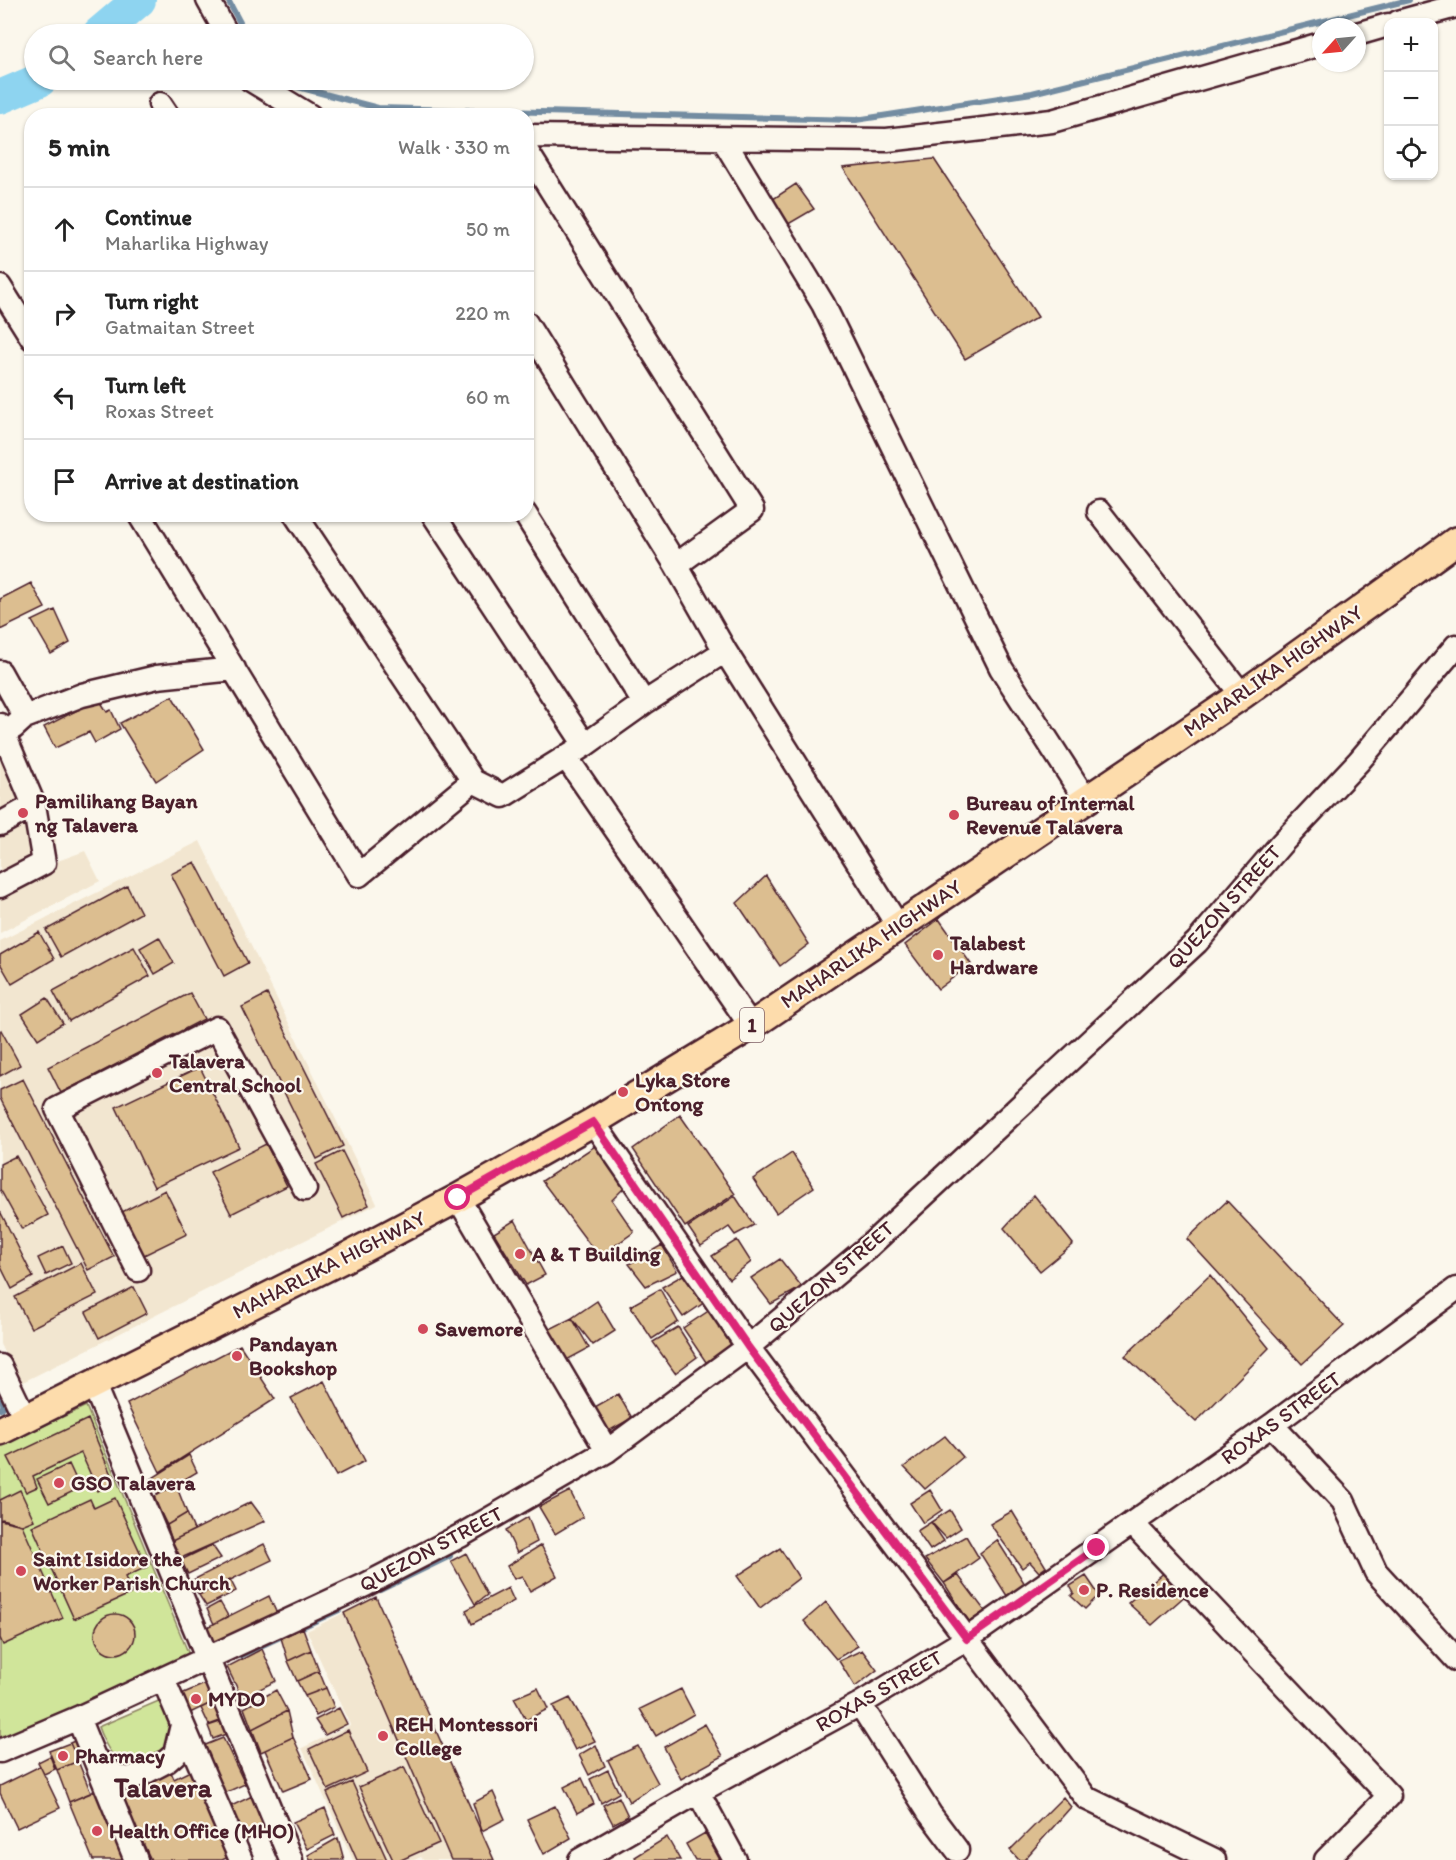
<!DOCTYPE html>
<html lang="en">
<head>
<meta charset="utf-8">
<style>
	:root { --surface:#fff; --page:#f6f6f6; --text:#222; --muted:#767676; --line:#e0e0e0 }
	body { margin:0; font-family:Itim,sans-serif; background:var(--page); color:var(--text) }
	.controls { position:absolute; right:18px; top:18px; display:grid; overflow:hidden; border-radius:12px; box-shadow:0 2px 4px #0004 }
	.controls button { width:54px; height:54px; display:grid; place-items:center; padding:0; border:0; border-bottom:2px solid var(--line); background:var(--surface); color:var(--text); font:30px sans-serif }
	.compass { position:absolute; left:1312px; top:18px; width:54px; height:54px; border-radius:50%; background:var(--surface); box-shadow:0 2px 4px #0004; rotate:243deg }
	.stop { position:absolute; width:18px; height:18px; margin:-14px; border:4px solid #db2777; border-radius:50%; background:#fff }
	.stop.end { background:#db2777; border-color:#fff; box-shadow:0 2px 6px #0008 }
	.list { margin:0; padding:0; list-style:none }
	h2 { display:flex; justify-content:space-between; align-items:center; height:78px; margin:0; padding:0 24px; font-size:26px }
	h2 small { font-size:20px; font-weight:400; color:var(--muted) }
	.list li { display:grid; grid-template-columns:39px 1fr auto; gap:18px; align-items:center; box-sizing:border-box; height:84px; padding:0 24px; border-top:2px solid var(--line) }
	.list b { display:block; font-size:22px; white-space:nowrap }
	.list p { margin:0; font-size:20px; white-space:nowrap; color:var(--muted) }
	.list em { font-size:20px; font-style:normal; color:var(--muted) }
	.icon { flex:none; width:33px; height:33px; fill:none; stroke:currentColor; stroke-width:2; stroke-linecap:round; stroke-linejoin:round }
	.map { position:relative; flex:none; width:1456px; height:1860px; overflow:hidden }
	.search { position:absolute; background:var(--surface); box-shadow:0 2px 4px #0004; left:24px; top:24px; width:510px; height:66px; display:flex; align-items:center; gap:15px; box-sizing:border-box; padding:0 21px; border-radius:33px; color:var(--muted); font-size:22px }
	.panel { position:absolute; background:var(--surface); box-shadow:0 2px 4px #0004; left:24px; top:108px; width:510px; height:414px; border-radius:24px }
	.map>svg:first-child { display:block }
</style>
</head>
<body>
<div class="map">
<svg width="1456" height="1860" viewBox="0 0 1456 1860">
	<rect width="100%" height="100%" fill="#fbf7ec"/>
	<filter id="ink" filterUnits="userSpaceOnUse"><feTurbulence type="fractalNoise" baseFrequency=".0167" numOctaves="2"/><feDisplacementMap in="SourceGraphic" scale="12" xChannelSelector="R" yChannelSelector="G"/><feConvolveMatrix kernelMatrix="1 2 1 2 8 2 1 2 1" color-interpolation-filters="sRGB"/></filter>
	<g filter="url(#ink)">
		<path fill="#f2e6d0" d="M0 725 36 789 56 837 55 862 85 851 100 881 0 933Z
			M200 841 377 1204 19 1384 0 1344V941Z
			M376 1597 495 1860H423L421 1857 414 1860H353L302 1748 350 1725 307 1631Z"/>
		<path fill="#d0e59a" stroke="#8d8262" stroke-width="1.5" d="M86 1406 190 1657 0 1743V1446Z
			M161 1700 169 1723 171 1740 157 1762C122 1772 110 1759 98 1727Z"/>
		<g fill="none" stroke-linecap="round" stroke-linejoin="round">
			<path stroke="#738ca1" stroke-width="6" d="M228 0 246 34
				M290 80 298 87 378 108 856 120 1032 93 1409 0
				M0 1398 4 1406 0 1409
				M380 1590 450 1556
				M239 1656 339 1610"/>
			<path stroke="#8ed4f0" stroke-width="34" d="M99 34 139 0
				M0 97 40 80"/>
		</g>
		<path fill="#dcbe90" stroke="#4a1f2b" stroke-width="1.5" d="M934 159 1038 317 965 359 843 168Z
			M796 184 814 209 785 226 770 201Z
			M31 583 45 608 0 630V599Z
			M55 610 70 643 51 654 32 621Z
			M172 696 204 749 156 781 120 723Z
			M99 699 107 712 111 710 120 729 95 743 89 732 55 748 44 727Z
			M195 862 248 963 224 976 171 874Z
			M766 876 809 944 780 966 737 903Z
			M127 886 141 913 61 957 46 930Z
			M939 919 971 964 938 989 905 945Z
			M39 932 54 959 12 984 0 963V955Z
			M159 937 174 963 155 974 140 948Z
			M134 947 150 976 69 1021 53 991Z
			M190 993 204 1019 61 1093 48 1067Z
			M267 994 343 1146 317 1159 242 1007Z
			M47 998 63 1023 38 1039 22 1014Z
			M1 1030 20 1065 0 1076V1031Z
			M200 1067 239 1147 154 1187 116 1107Z
			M23 1079 114 1257 88 1270 0 1098V1090Z
			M680 1115 735 1194 685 1227 633 1149Z
			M601 1142 629 1183 612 1200 634 1232 599 1257 542 1181Z
			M266 1144 287 1186 231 1214 210 1172Z
			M342 1151 369 1205 343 1218 316 1164Z
			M792 1153 814 1187 776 1213 753 1179Z
			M16 1156 48 1215 22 1229 0 1189V1164Z
			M165 1190 187 1234 142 1256 120 1213Z
			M1034 1195 1073 1244 1040 1271 1004 1228Z
			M735 1196 754 1225 735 1235 729 1227 701 1246 688 1227Z
			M1227 1201 1344 1326 1302 1364 1187 1239Z
			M0 1211 33 1277 12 1289 0 1265Z
			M515 1220 545 1275 526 1285 494 1233Z
			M737 1240 751 1262 729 1279 712 1256Z
			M662 1245 677 1271 646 1286 629 1264Z
			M63 1246 71 1263 46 1275 38 1258Z
			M780 1259 802 1287 771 1304 751 1278Z
			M81 1263 97 1295 31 1328 15 1297Z
			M690 1271 708 1300 683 1317 662 1287Z
			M1210 1275 1269 1348 1196 1422 1125 1356Z
			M134 1287 147 1313 99 1338 86 1312Z
			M660 1289 678 1322 652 1339 630 1306Z
			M597 1301 615 1331 593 1345 572 1318Z
			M713 1308 737 1345 708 1365 683 1328Z
			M572 1318 589 1348 563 1362 546 1331Z
			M678 1327 697 1357 675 1373 653 1342Z
			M240 1345 275 1399 160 1472 127 1404Z
			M324 1381 365 1461 336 1476 291 1398Z
			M618 1394 632 1418 607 1432 593 1408Z
			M88 1419 114 1482 98 1491 81 1453 33 1476 37 1487 26 1492 8 1457Z
			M945 1436 963 1457 925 1489 904 1467Z
			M189 1455 197 1472 158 1495 151 1479Z
			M69 1464 80 1488 49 1503 37 1479Z
			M176 1485 187 1513 167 1525 153 1497Z
			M20 1490 34 1520 22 1525 0 1520V1500Z
			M930 1490 942 1510 923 1523 910 1503Z
			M570 1491 583 1517 555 1534 539 1507Z
			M115 1498 147 1567 125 1577 132 1593 74 1619 32 1526 90 1499 94 1508Z
			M251 1502 265 1521 181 1558 172 1541Z
			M950 1510 961 1528 946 1538 931 1522Z
			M1012 1511 1046 1567 1039 1572 1030 1562 1022 1568 990 1524Z
			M187 1513 194 1530 172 1541 167 1525Z
			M528 1517 537 1542 517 1553 506 1530Z
			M2 1519 22 1525 63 1618 3 1645 0 1638V1520Z
			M931 1522 944 1541 930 1550 917 1531Z
			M966 1536 979 1558 944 1583 925 1559Z
			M997 1540 1025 1584 1007 1596 980 1553Z
			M264 1544 272 1560 199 1595 191 1581Z
			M212 1545 221 1558 188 1574 181 1560Z
			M541 1545 557 1576 530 1591 522 1576 514 1579 507 1566Z
			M780 1548 799 1578 760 1608 737 1576Z
			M466 1553 487 1595 475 1604 451 1561Z
			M1166 1571 1187 1594 1152 1625 1128 1603Z
			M958 1575 985 1611 969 1622 944 1583Z
			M1086 1576 1099 1595 1085 1609 1071 1596 1074 1593 1070 1586Z
			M230 1579 236 1591 206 1606 199 1595Z
			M508 1588 514 1601 472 1624 466 1610Z
			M269 1596 277 1614 215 1646 207 1627Z
			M376 1597 494 1860H451L344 1613Z
			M220 1602 228 1616 214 1624 207 1609Z
			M826 1602 858 1646 836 1659 804 1621Z
			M95 1634a20 20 0 1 1 40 0a20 20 0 1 1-40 0Z
			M303 1628 311 1650 288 1661 281 1638Z
			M262 1649 276 1681 242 1698 227 1667Z
			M311 1650 319 1671 297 1681 288 1661Z
			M862 1650 877 1670 855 1687 839 1661Z
			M319 1671 326 1688 305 1696 297 1681Z
			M205 1684 213 1702 188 1714 179 1695Z
			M326 1688 334 1707 316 1716 305 1696Z
			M538 1688 548 1709 526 1720 514 1698Z
			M681 1689 694 1714 656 1736 640 1709Z
			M276 1690 287 1711 252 1729 244 1708Z
			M570 1698 595 1741 575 1750 553 1706Z
			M213 1702 220 1721 209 1725 201 1708Z
			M339 1708 347 1724 325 1735 315 1720Z
			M287 1711 293 1737 261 1752 252 1729Z
			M220 1722 226 1734 213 1739 208 1726Z
			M705 1724 723 1756 681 1779 664 1747Z
			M348 1730 367 1772 328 1790 309 1749Z
			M293 1737 312 1779 283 1791 265 1750Z
			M223 1738 245 1784 220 1795 198 1748Z
			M79 1739 85 1758 78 1761 70 1743Z
			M70 1743 78 1761 57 1770 49 1751Z
			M596 1745 605 1766 589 1775 579 1755Z
			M638 1746 658 1783 629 1802 608 1760Z
			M50 1756 55 1769 44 1774 38 1762Z
			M78 1761 91 1793 69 1802 57 1770Z
			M168 1765 174 1779 192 1770 231 1856 222 1860H151L123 1800 147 1789 142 1778Z
			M40 1766 60 1808 17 1828 0 1793V1786Z
			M404 1767 439 1843 401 1860H393L359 1787Z
			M608 1770 619 1793 601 1803 590 1779Z
			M582 1778 594 1804 577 1813 564 1787Z
			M352 1782 387 1860H357L327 1793Z
			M97 1790 123 1860H93L69 1802Z
			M493 1792 505 1819 482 1831 473 1803Z
			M252 1796 267 1830 244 1841 229 1807Z
			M619 1797 628 1816 613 1824 603 1805Z
			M1063 1797 1071 1807 1024 1860H1019L1010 1850Z
			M555 1806 571 1838 544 1854 527 1819Z
			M325 1808 335 1835 307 1849 293 1822Z
			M705 1833 720 1860H695L686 1844Z
			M667 1837 680 1860H637L635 1857Z
			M338 1838 344 1860H310L308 1855Z"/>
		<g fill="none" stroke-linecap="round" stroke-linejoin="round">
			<defs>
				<path id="minor" d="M208 0 227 34
					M1398 22 1456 6
					M1357 34 1388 25
					M251 80 310 116
					M160 104 168 116
					M526 136 887 140 1052 121 1321 44
					M723 139 823 304 1001 668 1086 800
					M526 150 752 510 676 565
					M0 287 32 338
					M526 323 676 565 725 651 898 926
					M1099 512 1242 695
					M139 514 359 875 473 781 503 796 585 745 644 703 725 651
					M295 514 473 781
					M433 514 585 745
					M525 514 644 703
					M0 672 25 717 13 728
					M25 717 82 695 157 677 234 669
					M0 725 34 805 44 863 0 886
					M566 757 751 1026
					M0 824 34 805
					M593 1122 748 1347 1086 1798 1214 1860
					M458 1198 607 1451
					M138 1270 57 1109 217 1028 305 1189
					M0 1366 25 1418
					M94 1385 291 1860
					M1272 1425 1343 1501 1376 1572 1456 1659
					M1132 1523 1389 1796 1326 1860
					M163 1679 241 1860
					M860 1704 930 1814 957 1850
					M78 1718 136 1860
					M0 1751 78 1718 365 1585 460 1536 607 1451 748 1347 867 1248 1197 942 1281 844 1359 761 1456 646
					M97 1760 116 1776 129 1779 144 1773 167 1761 175 1754 182 1725
					M698 1792 735 1860
					M580 1860 698 1792 860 1704 967 1639 1272 1425 1456 1289"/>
				<path id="major" d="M0 1431 341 1260 458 1198 593 1122 751 1026 1242 695 1456 541"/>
			</defs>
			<use href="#minor" stroke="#4a1f2b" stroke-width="27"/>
			<use href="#major" stroke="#4a1f2b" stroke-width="32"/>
			<use href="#minor" stroke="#fbf7ec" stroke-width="22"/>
			<use href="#major" stroke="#fddcac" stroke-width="27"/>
		</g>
	</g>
	<g fill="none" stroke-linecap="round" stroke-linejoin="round" filter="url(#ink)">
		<path stroke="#db2777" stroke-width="8" d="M458 1198 593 1122 748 1347 967 1639 1097 1548"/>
	</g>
	<g fill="#d1495b" stroke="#fbf7ec" stroke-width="2">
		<circle cx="23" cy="813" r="6"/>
		<circle cx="954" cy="815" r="6"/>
		<circle cx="938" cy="955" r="6"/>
		<circle cx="157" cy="1073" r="6"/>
		<circle cx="623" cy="1092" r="6"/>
		<circle cx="520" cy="1254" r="6"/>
		<circle cx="423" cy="1329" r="6"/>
		<circle cx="237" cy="1356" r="6"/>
		<circle cx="59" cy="1483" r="6"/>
		<circle cx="21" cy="1571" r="6"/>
		<circle cx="1084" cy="1590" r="6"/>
		<circle cx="196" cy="1699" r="6"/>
		<circle cx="383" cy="1736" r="6"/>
		<circle cx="63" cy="1756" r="6"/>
		<circle cx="97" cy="1831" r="6"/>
	</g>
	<g text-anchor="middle" stroke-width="4.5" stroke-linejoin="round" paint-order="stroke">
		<rect fill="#fbf7ec" stroke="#7f6065" stroke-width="1.5" x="740" y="1008" width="24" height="34" rx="4.5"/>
		<g font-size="20" font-weight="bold" fill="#4a1f2b">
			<text x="752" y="1032">1</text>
		</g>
		<g font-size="21" fill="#4a1f2b" stroke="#fbf7ec">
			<text transform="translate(1273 671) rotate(-35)" y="7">MAHARLIKA HIGHWAY</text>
			<text transform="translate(1224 907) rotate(-48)" y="7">QUEZON STREET</text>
			<text transform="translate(871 944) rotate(-34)" y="7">MAHARLIKA HIGHWAY</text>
			<text transform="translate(329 1265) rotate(-27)" y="7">MAHARLIKA HIGHWAY</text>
			<text transform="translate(831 1277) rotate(-41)" y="7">QUEZON STREET</text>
			<text transform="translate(1281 1418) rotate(-36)" y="7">ROXAS STREET</text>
			<text transform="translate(431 1549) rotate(-28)" y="7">QUEZON STREET</text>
			<text transform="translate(879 1691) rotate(-30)" y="7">ROXAS STREET</text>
		</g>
		<g font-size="21" font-weight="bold" fill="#4a1f2b" stroke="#fbf7ec" text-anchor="start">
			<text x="35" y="808">Pamilihang Bayan<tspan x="35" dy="24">ng Talavera</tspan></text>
			<text x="966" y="810">Bureau of Internal<tspan x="966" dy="24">Revenue Talavera</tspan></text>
			<text x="950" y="950">Talabest<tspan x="950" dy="24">Hardware</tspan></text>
			<text x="169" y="1068">Talavera<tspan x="169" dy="24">Central School</tspan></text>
			<text x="635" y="1087">Lyka Store<tspan x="635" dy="24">Ontong</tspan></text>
			<text x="532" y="1261">A &amp; T Building</text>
			<text x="435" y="1336">Savemore</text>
			<text x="249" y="1351">Pandayan<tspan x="249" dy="24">Bookshop</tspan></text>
			<text x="71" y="1490">GSO Talavera</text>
			<text x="33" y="1566">Saint Isidore the<tspan x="33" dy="24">Worker Parish Church</tspan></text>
			<text x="1096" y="1597">P. Residence</text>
			<text x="208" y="1706">MYDO</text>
			<text x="395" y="1731">REH Montessori<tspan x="395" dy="24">College</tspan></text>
			<text x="75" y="1763">Pharmacy</text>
			<text x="109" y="1838">Health Office (MHO)</text>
		</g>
		<g font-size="27" font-weight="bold" fill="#4a1f2b" stroke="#fbf7ec">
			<text x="163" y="1797">Talavera</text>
		</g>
	</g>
</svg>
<div class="controls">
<button>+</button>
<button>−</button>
<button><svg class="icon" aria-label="locate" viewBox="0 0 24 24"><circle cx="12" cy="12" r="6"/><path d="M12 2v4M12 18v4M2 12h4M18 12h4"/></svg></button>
</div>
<svg class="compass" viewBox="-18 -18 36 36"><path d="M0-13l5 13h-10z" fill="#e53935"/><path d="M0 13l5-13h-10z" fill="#767676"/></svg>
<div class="stop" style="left:458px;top:1198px"></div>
<div class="stop end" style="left:1097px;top:1548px"></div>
<div class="search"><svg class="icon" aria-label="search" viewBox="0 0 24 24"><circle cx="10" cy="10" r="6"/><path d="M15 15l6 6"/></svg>Search here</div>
<section class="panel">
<h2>5 min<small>Walk · 330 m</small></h2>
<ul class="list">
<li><svg class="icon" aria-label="ahead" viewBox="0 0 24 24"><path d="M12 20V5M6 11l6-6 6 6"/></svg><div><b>Continue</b><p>Maharlika Highway</p></div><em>50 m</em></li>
<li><svg class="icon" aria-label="right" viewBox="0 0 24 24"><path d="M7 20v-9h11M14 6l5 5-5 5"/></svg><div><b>Turn right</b><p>Gatmaitan Street</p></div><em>220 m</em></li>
<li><svg class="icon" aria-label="left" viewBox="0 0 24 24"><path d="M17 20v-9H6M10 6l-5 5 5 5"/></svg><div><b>Turn left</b><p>Roxas Street</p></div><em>60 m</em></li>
<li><svg class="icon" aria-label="arrive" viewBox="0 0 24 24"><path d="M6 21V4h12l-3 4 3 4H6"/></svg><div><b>Arrive at destination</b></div></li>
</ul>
</section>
</div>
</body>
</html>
